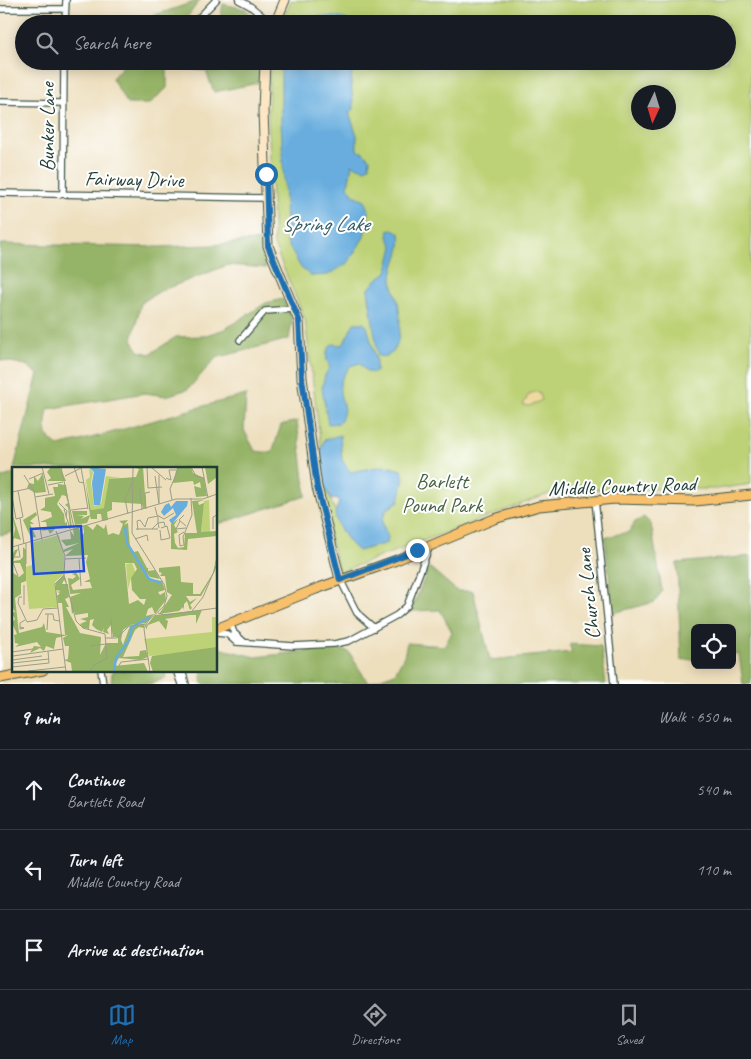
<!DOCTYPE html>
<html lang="en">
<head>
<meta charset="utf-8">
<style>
	:root { --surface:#171b24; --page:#20242c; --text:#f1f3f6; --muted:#9ea1a6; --line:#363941; --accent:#1f6fb2 }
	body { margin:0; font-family:Caveat,sans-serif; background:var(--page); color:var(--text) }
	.controls { position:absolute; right:15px; bottom:15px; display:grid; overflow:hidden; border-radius:8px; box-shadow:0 2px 12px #0003 }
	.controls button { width:45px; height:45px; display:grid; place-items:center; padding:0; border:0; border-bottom:1px solid var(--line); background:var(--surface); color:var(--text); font:25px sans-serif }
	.compass { position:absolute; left:631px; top:85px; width:45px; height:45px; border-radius:50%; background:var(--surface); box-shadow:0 2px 12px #0003; rotate:184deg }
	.stop { position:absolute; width:15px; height:15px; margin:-11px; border:4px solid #1f6fb2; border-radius:50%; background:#fff }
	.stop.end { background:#1f6fb2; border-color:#fff; box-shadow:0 1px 5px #0008 }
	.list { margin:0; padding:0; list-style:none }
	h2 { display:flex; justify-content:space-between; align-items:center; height:65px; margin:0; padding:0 20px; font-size:21px }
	h2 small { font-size:16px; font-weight:400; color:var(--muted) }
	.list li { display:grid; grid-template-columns:32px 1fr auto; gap:15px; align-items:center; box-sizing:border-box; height:80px; padding:0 20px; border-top:1px solid var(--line) }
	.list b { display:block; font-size:19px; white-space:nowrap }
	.list p { margin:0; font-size:16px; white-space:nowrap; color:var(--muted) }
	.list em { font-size:16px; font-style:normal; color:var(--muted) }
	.icon { flex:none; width:28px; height:28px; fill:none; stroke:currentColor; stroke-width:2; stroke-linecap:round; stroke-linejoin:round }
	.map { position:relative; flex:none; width:751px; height:684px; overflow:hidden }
	.search { position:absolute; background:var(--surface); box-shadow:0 2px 12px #0003; left:15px; right:15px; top:15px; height:55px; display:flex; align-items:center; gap:12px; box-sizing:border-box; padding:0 18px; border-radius:28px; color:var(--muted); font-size:19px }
	.sheet { height:305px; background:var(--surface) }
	nav { display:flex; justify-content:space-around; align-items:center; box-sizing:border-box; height:70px; border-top:1px solid var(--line); background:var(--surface); font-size:14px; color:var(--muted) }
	nav a { display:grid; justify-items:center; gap:2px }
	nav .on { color:var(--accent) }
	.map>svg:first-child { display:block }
</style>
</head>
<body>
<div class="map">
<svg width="751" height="684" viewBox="0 0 751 684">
	<rect width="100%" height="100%" fill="#fff"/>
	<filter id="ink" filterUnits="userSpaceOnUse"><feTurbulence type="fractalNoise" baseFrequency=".02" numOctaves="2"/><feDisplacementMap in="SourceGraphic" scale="10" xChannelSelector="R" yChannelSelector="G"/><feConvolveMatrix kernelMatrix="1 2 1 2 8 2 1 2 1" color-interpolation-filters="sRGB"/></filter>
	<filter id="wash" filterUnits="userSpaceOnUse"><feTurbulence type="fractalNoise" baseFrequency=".0096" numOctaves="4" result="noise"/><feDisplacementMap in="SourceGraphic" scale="20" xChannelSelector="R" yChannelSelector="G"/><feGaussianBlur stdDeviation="1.12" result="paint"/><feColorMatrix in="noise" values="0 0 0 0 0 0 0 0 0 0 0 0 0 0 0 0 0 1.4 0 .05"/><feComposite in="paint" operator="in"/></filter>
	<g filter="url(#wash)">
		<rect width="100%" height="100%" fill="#eddebc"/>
		<path fill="#bdd276" stroke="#6e8855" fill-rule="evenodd" d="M291 0H751V484L717 489H605L551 493 339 572 317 487 324 485 346 536 358 551 387 543C381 521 379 514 399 501L392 466 371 468 325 480 305 319 274 245 268 112 270 61H727V24H281ZM638 92H668V122H638Z"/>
		<path fill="#96b467" stroke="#5a784e" d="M200 0 182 24H150L152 16Z
			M223 4 245 9 261 24H219Z
			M128 61H260L258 83 214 92 206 71 167 65V88L149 104H127L112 78Z
			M262 240 266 268 228 265 160 291 141 303 132 340 139 351 150 354 176 337 203 336 225 329 266 303 283 299 292 320 289 339 216 358 188 389 166 396 145 393 48 409C45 425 43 437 58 446 122 432 183 410 246 395L244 430 255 451 272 453 281 425 297 421 306 496 218 524 216 468H14L38 374 26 365 0 360V244L159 247 212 245Z
			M14 470V532L0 535V478L13 474Z
			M644 517 651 524 662 591 655 602 613 613 605 537 629 532 635 522Z
			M751 556V684H743L739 654 732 655V628H695V659L681 660 677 563Z
			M429 567 457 591H473L490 660 572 652 569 644 601 646 606 684H203L201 670H216V649L218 648 256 657 333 648 349 652 368 683 395 673 404 656 407 643 445 646 452 632 440 610 411 611Z
			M116 670H162L167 672 166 678 149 684H111L112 673Z"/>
		<path fill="#eeda9e" stroke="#868c69" d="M535 392H539L542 400 529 406 523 405 529 394Z"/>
		<path fill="#68adde" stroke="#447589" d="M300 16 335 17 351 21V24H294Z
			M281 61H353L351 84 354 109 349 113 357 135V150L364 153 370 159 369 167 365 169 352 165 348 186 354 195 365 200 369 210 364 237 348 263 328 275 311 276 301 268 287 243 281 122Z
			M389 230H395L400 233C403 252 393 261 392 278 392 288 398 297 399 308 401 322 402 362 378 356L368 290 377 279 387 272 393 246 388 237Z
			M354 323H363L367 326 376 359V372C367 374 364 370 360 363L350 366C346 372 341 378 340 385 338 401 350 406 339 423L328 424 322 388 325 375 330 367C325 359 325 352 332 344L343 345Z
			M340 435 342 460 350 472 384 466 402 470 404 478 399 501 386 509 382 523 388 537 387 543 358 551C349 544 335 525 335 513 336 509 338 505 339 502L337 498 332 500 324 485 321 451 324 440Z"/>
	</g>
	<g filter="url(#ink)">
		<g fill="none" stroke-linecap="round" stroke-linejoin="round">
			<defs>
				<path id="street" d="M239 0 250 6 272 24
					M0 9H65
					M65 24 66 0
					M193 24 216 0
					M0 102 63 103
					M0 193 267 198
					M63 193 64 61
					M240 340 265 311 294 309
					M595 500 614 684
					M340 579 357 613 374 628
					M230 623 234 633 243 641
					M216 633 227 634 236 642 293 646 334 644 349 641 397 615 407 606 430 545
					M101 670 103 684
					M176 670 181 684
					M182 670 186 684"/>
				<path id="secondary" d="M275 24 285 0
					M265 61 263 111 268 246 299 321 302 378 317 487 340 579"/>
				<path id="primary" d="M216 629 316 589 394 561 494 519 539 506 615 499 695 501 751 495
					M0 678 43 670"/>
			</defs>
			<use href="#street" stroke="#3e5548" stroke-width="8"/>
			<use href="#secondary" stroke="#3e5548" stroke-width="11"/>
			<use href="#primary" stroke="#3e5548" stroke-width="11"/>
			<use href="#street" stroke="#fff" stroke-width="5.5"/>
			<use href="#secondary" stroke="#fce6c4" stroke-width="9"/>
			<use href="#primary" stroke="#f7c06c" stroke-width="9"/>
		</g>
	</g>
	<g fill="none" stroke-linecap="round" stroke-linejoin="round" filter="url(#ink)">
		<path stroke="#1f6fb2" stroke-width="6" d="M266 174 268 246 299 320 302 378 317 487 340 580 417 550"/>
	</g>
	<g text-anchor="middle" stroke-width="4" stroke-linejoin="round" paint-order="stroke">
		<g font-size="21" fill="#1f3d34" stroke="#fff">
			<text transform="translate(47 127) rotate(-90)" y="7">Bunker Lane</text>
			<text transform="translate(134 179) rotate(1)" y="7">Fairway Drive</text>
			<text transform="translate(622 486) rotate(-2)" y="7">Middle Country Road</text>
			<text transform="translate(588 594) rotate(-96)" y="7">Church Lane</text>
		</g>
		<g font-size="21" fill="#466244" stroke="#fff">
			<text x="442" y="488">Barlett<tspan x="442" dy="24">Pound Park</tspan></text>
		</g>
		<g font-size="22" font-style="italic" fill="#355f67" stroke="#fff">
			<text x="325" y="231">Spring Lake</text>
		</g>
	</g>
	<g transform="translate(12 467)">
		<rect width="205" height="205" fill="#eddebc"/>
		<path d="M77 1 81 5 79 15 82 39 89 37 94 9 109 11 97 12 93 41 79 43 74 13 78 10ZM197 33 198 65H189L192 34ZM47 68 52 89V107L43 115 46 140 17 142 13 100 20 98 19 76ZM120 96 124 107 119 111 116 122 114 97ZM200 150H204L205 182 137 189 132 172 200 165Z" fill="#bdd276"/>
		<path d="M39 0H48L54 14H35L39 11 35 5ZM121 0H131L134 41 131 42 130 37 100 35V43L95 45 96 53 90 54 89 47H85V52H79L78 49 75 56 63 58 60 44H75V48H64L72 49 69 52 78 48 73 13 79 43 92 41 97 12 124 10 127 2ZM165 0H179L181 6 192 11 195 29 184 30 182 19 189 21 188 15 182 18 181 14 161 16ZM193 0H204L205 4V10L196 17ZM31 6 34 25 23 26 15 21 17 16 22 17V9L26 14ZM46 17 54 18 60 60H58L56 40 53 38 56 36 54 29 50 28 45 37 52 47 53 56 55 55V61H44L38 67 36 63 29 64 35 60 34 55H28L40 50 39 45 28 43 33 40V31L43 29 41 20H46ZM192 33 186 35 187 38 192 36 189 65 205 64V69L176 72 175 83 159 82V57L166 52 162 58 166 65 162 67 163 76 166 81 172 80 173 66H185L180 34ZM24 45 25 48 18 54 22 57H18L24 70 19 71 11 53ZM0 46 9 73 2 71 0 76 3 62ZM116 53 112 58 116 56 118 80 122 85 126 84 135 101 142 102 136 101V104L143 103 148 112 138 110 134 105 137 112 150 114 153 123 146 125 148 128 153 125 154 133 143 147 140 140 136 142 134 149 142 147 134 156 118 158 111 163 109 173 111 178 118 159 133 157 132 161 127 160 123 163 111 190 127 189 128 184 134 183 136 190 128 193 107 191 102 199 132 196 136 205H60L59 196 52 193 56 192 57 179H53L51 171 56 168 44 171 42 182 34 179 32 184 28 181 18 186 22 179 29 180 25 175 3 180 7 177 3 176 2 168 5 167 0 156 3 152 0 146 3 145 0 139V105L7 110 12 106 8 96H1V103L0 88 3 83 6 82 1 94 8 93 11 90V80L14 83V114L9 116V127L3 131 7 166 30 160 32 156 34 165 53 168 50 136H46L45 129 48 126 45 125 49 124 44 123V116L52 108 55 116 52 113 50 117H56L57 130 53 132 57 140H54L68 166 89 170 88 188 94 176H106V170H101L99 158 95 163 97 167 91 165 92 161 90 165 84 162 80 158 82 152 78 153 77 162 71 161 68 157 75 154 68 152 76 150V146L63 148 62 144 60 147 58 130 69 126 58 127 56 111 61 112 64 109 60 107 64 105 68 112 59 118 61 123 80 121 78 115H72L78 112 74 95 76 88 53 89 61 82 52 85 51 83 67 76 54 79 49 73 59 72 58 63 62 69 61 62 67 60 69 69 72 66 71 59 75 58 81 63 85 57 92 62 94 57 96 68 101 66 107 68 111 57 107 54ZM113 96H122L125 102 119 111 120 123 128 132H134L132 138 126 133 117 137ZM205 87 203 104 189 129H174L178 135 185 131 178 138 180 141 178 143 175 134 172 137V143L171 140 167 144 147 147 160 128 155 125 153 109H148L150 106 147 105V101L168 99 169 115 181 116V127H188L201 106ZM190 143 184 157V148H178L153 152 156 154 154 163 147 154 136 158 134 163V159L143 148ZM205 180V205H141L138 196 140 189Z" fill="#96b467" fill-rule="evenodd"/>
		<path d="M77 0 94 2 88 38H82L80 16 82 5ZM164 34H176L175 39 160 57 157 53 164 48 161 41 152 49 149 45 153 38 157 36 159 40Z" fill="#68adde"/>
		<path fill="none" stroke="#68adde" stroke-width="2.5" d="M113 60 115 76M115 76 137 112 149 116M102 205 104 191 117 173 120 160 138 150"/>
		<path fill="none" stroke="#9b9e86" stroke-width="1" d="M30 0 37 27M49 0 62 61M62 0 67 15 72 16M69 0 76 42M121 0 120 66 152 117 155 129 152 139 136 154 132 162 138 205M135 0 136 21 150 20M139 0 154 13M179 0 184 9 192 11M190 0 196 31M12 8 22 24 30 73M53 9 69 1M143 9 147 37M154 11 159 13 157 3H164M17 12 31 6M36 18 51 15M128 21 130 43M0 25 19 21M0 29 4 52 11 50 6 24M23 30 41 27M160 33 158 22 167 0M47 36 55 44 54 50M147 36V8M143 40 145 48 152 52 162 46M52 42 58 62M134 42 133 26 138 25M59 43 76 41M116 47 113 32 120 15M172 48 167 53 174 59M8 51 12 77M168 54 164 62 174 61M147 61 146 56 152 55 153 59M124 62H146M201 62V50L205 48M126 63 125 54 128 53 133 60 136 51 146 49V56L140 62M148 63 149 73 158 71 155 59 149 61M44 64 53 89 52 108M123 72 135 68 136 74M14 76V97M168 79 172 78 171 70 180 48 179 31M168 79 167 68 172 65M0 80 164 32H191L205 27M1 90H8L6 78M53 92 74 91M67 92 69 119M0 93 6 109M52 108 64 154 71 161 93 167 95 191 81 199 78 205M52 108 43 117 54 205M10 130H7L6 136 15 155 25 153 31 142 46 141M12 138V118M180 144 191 130 205 97M146 146 153 148 205 141M33 147H41L42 153 48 154M99 152 100 171M8 160 12 161 9 162H8V156L13 153M35 163 36 147M93 171H105L117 159 134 157M78 179 94 177M0 185 21 182M1 189 51 182M0 193 30 189M1 196 37 192M107 199 109 195 137 192M0 200 37 196 36 184M16 204 53 200"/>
		<path fill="#1d4ed8" fill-opacity="0.15" stroke="#1d4ed8" stroke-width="2.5" d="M69 59 72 104 22 107 19 62Z"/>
		<rect width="205" height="205" fill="none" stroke="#1f3d34" stroke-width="2.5"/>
	</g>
</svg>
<div class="controls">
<button><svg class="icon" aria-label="locate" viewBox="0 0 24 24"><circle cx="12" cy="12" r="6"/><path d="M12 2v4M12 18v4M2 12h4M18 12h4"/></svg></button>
</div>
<svg class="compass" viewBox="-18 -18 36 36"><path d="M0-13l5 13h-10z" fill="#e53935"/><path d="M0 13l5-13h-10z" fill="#9ea1a6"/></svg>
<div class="stop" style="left:266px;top:174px"></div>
<div class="stop end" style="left:417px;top:550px"></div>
<div class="search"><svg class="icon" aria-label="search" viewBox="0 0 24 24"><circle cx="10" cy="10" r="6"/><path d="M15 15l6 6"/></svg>Search here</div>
</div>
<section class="sheet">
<h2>9 min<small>Walk · 650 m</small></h2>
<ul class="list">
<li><svg class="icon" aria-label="ahead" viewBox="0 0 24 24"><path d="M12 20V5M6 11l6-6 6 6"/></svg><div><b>Continue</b><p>Bartlett Road</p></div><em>540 m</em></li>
<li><svg class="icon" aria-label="left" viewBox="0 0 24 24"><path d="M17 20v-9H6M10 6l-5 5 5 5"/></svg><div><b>Turn left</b><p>Middle Country Road</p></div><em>110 m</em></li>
<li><svg class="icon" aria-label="arrive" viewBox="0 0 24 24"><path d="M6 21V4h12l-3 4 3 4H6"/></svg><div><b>Arrive at destination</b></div></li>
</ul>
</section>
<nav>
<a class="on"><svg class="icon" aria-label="map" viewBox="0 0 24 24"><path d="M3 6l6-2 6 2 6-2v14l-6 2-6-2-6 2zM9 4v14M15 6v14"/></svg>Map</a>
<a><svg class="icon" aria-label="directions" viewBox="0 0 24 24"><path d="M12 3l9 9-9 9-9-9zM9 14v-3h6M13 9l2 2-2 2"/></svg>Directions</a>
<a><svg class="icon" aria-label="saved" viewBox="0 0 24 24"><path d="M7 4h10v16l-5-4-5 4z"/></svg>Saved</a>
</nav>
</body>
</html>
